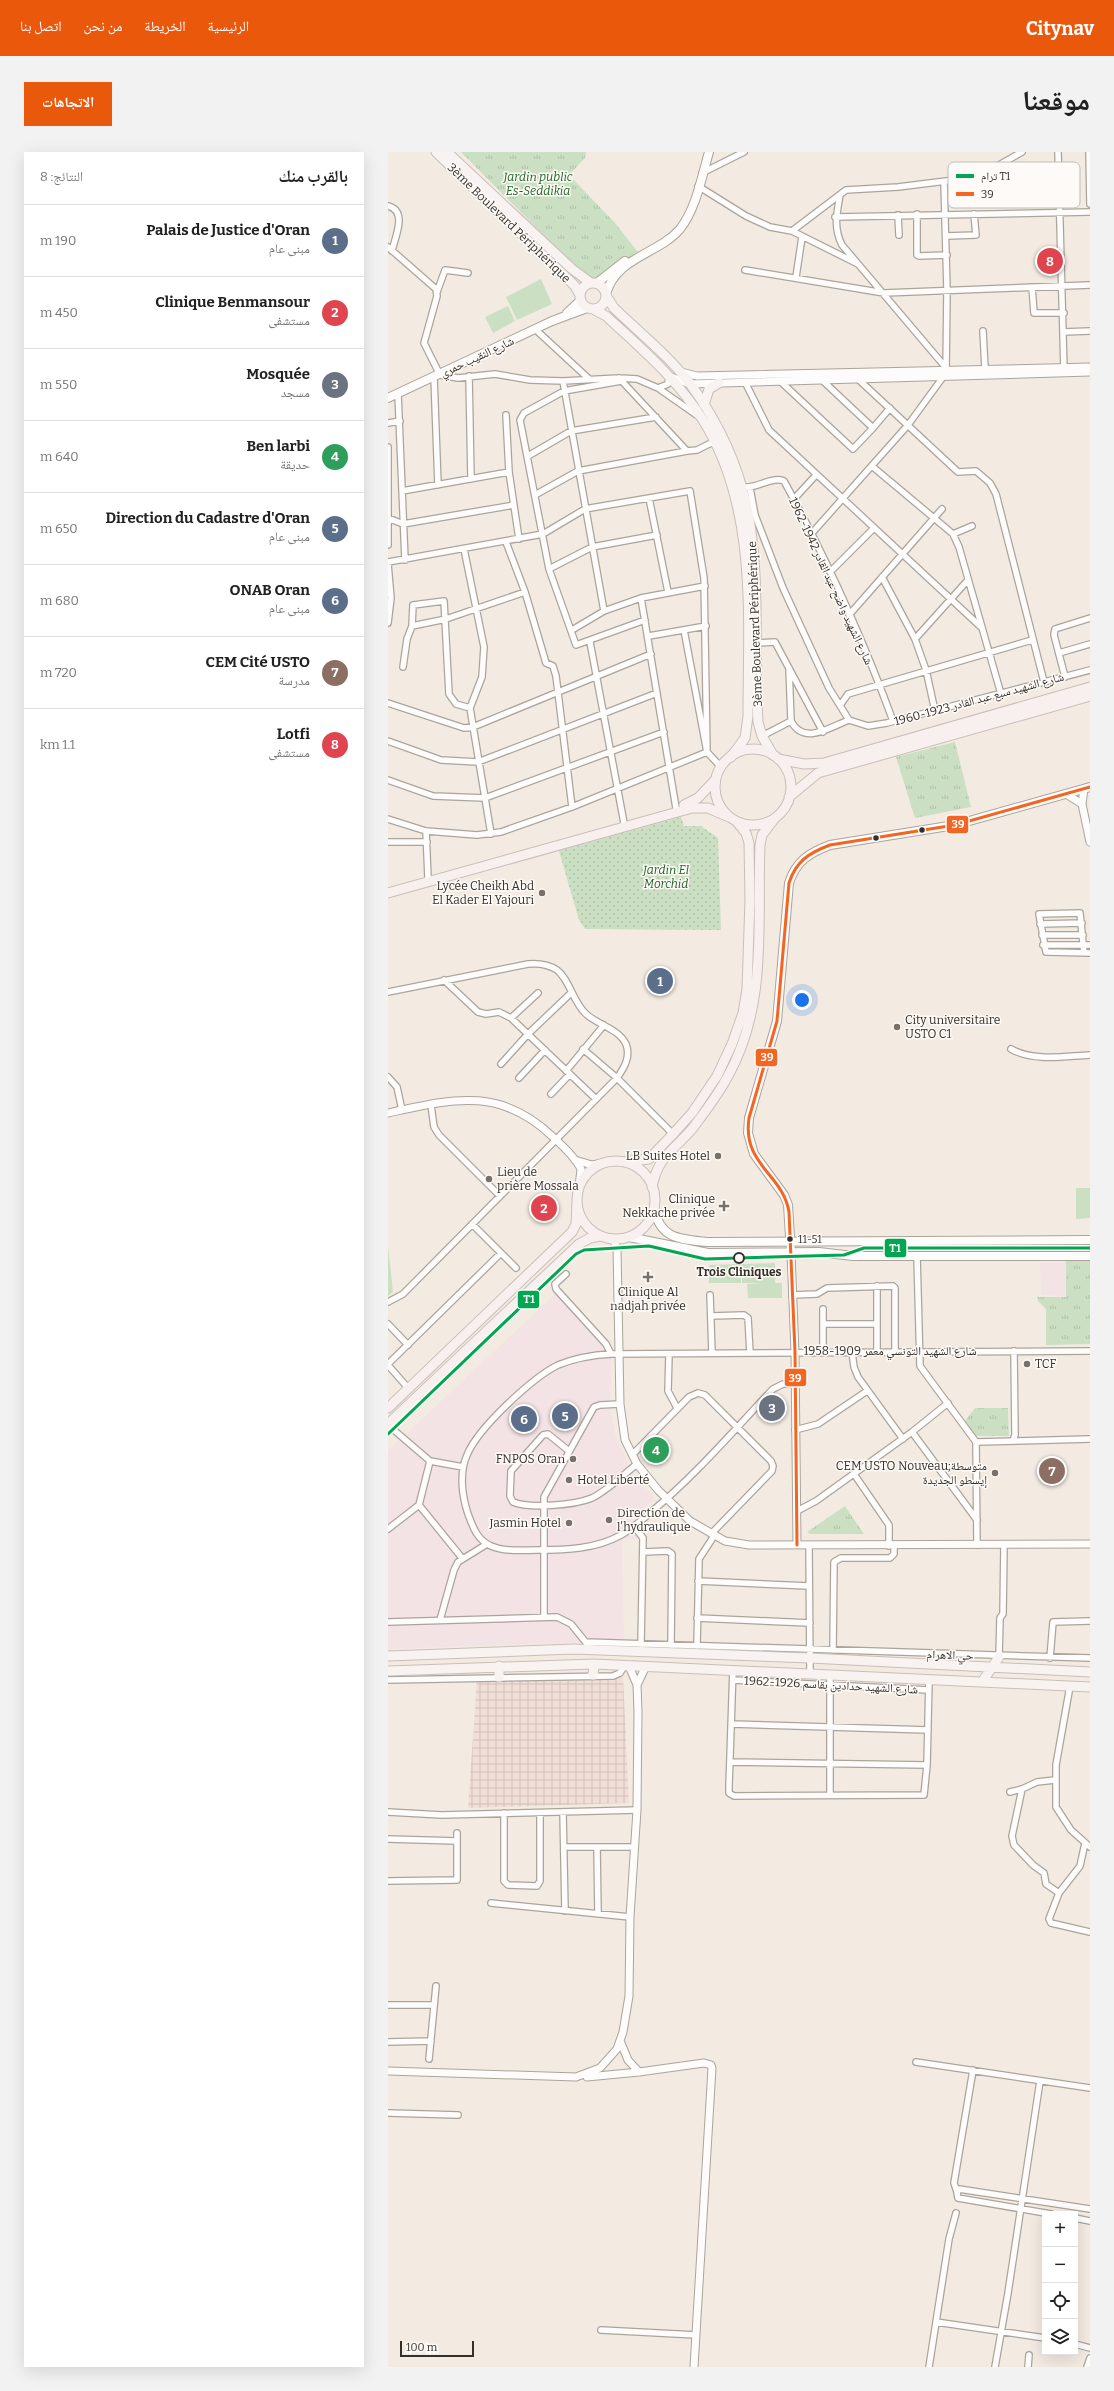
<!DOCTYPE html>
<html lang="ar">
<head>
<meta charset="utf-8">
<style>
	:root { --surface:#fff; --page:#f2f2f2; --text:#222; --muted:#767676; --line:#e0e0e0; --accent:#ea580c }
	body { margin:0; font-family:Bitter,"Noto Naskh Arabic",serif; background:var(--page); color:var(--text); direction:rtl }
	.controls { position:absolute; right:12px; bottom:12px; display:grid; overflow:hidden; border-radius:0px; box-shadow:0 4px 16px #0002 }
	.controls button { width:36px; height:36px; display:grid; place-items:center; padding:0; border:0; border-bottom:1px solid var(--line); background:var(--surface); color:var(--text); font:20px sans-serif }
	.scale { position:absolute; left:12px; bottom:10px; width:74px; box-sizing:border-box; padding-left:4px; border:2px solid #352f29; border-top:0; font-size:11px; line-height:14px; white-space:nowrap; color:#352f29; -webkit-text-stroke:3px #fdfaf7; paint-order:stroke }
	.you { position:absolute; left:414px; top:848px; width:14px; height:14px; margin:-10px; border:3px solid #fff; border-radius:50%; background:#1a73e8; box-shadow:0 0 0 6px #1a73e833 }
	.badge { display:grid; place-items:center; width:26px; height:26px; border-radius:50%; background:var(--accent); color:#fff; font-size:13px; font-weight:700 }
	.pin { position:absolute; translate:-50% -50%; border:2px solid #fff; box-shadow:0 1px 4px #0006 }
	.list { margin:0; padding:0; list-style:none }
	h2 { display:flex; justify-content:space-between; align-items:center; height:52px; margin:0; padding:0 16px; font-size:17px }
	h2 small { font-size:13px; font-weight:400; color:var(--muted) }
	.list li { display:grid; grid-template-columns:26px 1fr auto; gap:12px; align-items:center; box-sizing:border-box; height:72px; padding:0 16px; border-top:1px solid var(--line) }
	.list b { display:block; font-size:15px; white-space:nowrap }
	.list p { margin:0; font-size:13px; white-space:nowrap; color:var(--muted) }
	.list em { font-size:13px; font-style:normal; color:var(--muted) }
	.icon { flex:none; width:22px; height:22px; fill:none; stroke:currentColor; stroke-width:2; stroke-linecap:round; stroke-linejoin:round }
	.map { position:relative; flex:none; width:702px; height:2215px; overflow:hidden; direction:ltr; border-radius:0px }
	header { display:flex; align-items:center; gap:24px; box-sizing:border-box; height:56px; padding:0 20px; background:var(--accent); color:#fff }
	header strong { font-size:19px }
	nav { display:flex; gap:22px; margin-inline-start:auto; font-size:14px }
	.intro { display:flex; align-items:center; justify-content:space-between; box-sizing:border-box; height:96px; padding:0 24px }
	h1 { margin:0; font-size:28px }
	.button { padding:10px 18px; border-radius:0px; background:var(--accent); color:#fff; font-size:14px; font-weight:700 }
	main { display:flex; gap:24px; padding:0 24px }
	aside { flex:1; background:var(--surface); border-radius:0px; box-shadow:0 4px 16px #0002 }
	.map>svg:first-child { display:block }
</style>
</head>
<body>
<header>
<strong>Citynav</strong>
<nav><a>الرئيسية</a><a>الخريطة</a><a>من نحن</a><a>اتصل بنا</a></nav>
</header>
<div class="intro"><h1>موقعنا</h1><a class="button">الاتجاهات</a></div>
<main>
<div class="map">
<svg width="702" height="2215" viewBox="0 0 702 2215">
	<defs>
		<pattern id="industrial-grid" width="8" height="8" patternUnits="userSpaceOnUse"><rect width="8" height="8" fill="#f1dfd7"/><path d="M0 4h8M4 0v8" fill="none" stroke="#cfc0b9"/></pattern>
		<pattern id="grass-tufts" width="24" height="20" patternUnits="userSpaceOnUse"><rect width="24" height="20" fill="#cbdfc3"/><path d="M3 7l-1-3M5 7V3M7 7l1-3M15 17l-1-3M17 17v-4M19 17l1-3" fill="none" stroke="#afc0a8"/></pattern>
		<pattern id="garden-dots" width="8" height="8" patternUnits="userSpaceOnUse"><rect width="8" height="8" fill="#cbdfc3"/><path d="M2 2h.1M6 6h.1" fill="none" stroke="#afc0a8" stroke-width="1.8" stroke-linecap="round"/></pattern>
	</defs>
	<rect width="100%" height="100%" fill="#f3ebe2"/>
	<path fill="#f3e3e5" d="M678 1110 677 1144 653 1143 652 1111Z
		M168 1141 224 1205 222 1254 228 1286 249 1328 265 1343V1348L234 1379 236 1489 0 1497V1299Z
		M243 1373 251 1381V1387H237V1377Z"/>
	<path fill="url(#industrial-grid)" d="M190 1524 235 1525 241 1651 80 1656 89 1527Z"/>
	<path fill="url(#grass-tufts)" d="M73 0H198L197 6 181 23 227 71 250 100 203 131Z
		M567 590 583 655 527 666 508 605Z
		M702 1106V1192L658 1193V1157L650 1149 649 1145H678V1107Z
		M587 1256H620L621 1284H587L577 1269Z
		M263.5 1298a4.5 4.5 0 1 1 9 0a4.5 4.5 0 1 1-9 0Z
		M457 1354 476 1382H422L419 1380Z"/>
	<path fill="url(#garden-dots)" d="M293 665 296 674H313L330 686 333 778 197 777 191 768 171 699Z"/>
	<path fill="#cbdfc3" d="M153 127 164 152 129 168 118 145Z
		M120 154 127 169 105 181 97 165Z
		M688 1036H702V1066L688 1067Z
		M0 1094 5 1140 0 1144Z
		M387 1111V1131H394V1146H360L359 1132 375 1131H354V1112Z
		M353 1112V1131H321V1113Z"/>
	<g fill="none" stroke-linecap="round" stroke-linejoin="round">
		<defs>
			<path id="minor" d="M670 0 676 219
				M701 0 702 52
				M314 21 356 0
				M310 34 358 64 382 75 404 79 470 112
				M452 43C449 61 445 75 454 93L559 217
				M0 54C20 59 7 85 4 99
				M529 62V103L531 104 559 103
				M510 63 511 83
				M447 65 702 60
				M404 79 458 38 510 35 590 25 634 0
				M559 84 588 83 586 62
				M0 95 48 137 49 144 36 191 52 223 70 226 107 222 142 228 175 229 231 226 249 227 270 236 310 264
				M357 118 496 141 702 133
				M408 125 414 85
				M644 135 646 161H676
				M49 140 57 118 80 121
				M147 177 201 227
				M595 179 597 217
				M675 180 702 179
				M81 224 83 327
				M46 225 50 333
				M231 226 299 299 309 298 327 289
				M470 227 570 320 588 319 602 331 608 342 656 530
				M175 229 216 459
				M233 229 176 239 136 261 132 268 161 417 188 493 257 468
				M392 229 465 297 485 276 434 228
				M357 230 381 278 594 476
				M270 236 280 232 281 225
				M10 242 17 408
				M118 263 121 320 131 387
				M0 271 12 269
				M485 276 502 256
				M0 295V393
				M140 304 183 279 268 265
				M485 315 565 382 571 395 613 542
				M355 335C369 337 383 324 396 329 438 406 475 487 505 569
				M362 336 367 363 395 436 441 536 461 568 480 574 499 571 702 518
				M14 339 121 320
				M147 343 190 319 299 299
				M261 346 280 440
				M406 347 428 323
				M0 366 15 372 126 353
				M424 381 520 273 558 221 559 138 556 30
				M565 382 584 374
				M118 390 137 440 158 511 165 514 168 524 184 655
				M76 397 96 495 94 525 82 556 103 682
				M0 410 155 382 197 357 302 339 316 426 319 600
				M0 412 3 446 0 471
				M161 417 204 395 269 383
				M442 420 485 377
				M494 425 527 487 538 518 547 559
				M253 446 288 656
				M461 463 554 357
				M24 474 58 467 137 440
				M184 478 216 459 253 446 317 434
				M296 478 319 600 333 615
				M261 484 318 474
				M527 487 580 428
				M202 490 236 671
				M369 491 387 490 435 580
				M671 501 702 492
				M15 515 19 487 24 474 25 453 56 449 61 542 68 552 82 556
				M401 516 403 569C416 594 442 575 461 568
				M677 525 666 483 667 477 702 466
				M0 551 76 576 85 575 263 502
				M453 552 460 542 644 488
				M374 584 403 569
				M0 589 53 608 90 610 269 541
				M0 628 45 644 97 646 276 580
				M0 667 38 679 89 683 113 680 184 655 319 600
				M38 679 40 726
				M0 690H39
				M652 772 694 771
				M654 783H695
				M655 793H702
				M696 801 692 761 651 762 658 800 702 801
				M56 828 90 860 98 862 111 860 123 866 208 947
				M0 840 140 812C151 811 160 812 169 818 181 827 185 849 197 861 209 873 230 876 238 892 243 905 236 916 229 926L15 1142 0 1150
				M123 866 150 841
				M195 897 229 926 285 982
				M623 897C646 910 677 904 702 903
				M113 912 140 882 183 841
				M178 919 216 873
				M0 925 9 935 14 958
				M131 926 157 898
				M163 942 182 922
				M43 953 46 975 51 983 112 1044
				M84 1072 128 1116
				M529 1104 532 1214 588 1290 589 1393
				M178 1122 167 1132 168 1137 218 1192 223 1202
				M489 1134V1200
				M322 1143 324 1201
				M404 1143 429 1142 439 1136 505 1134 507 1136V1200
				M435 1157V1200
				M323 1164 356 1163 360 1166 362 1201
				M0 1172 20 1193
				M435 1172H489
				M464 1200 466 1215 470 1225 515 1287
				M281 1202 280 1239 289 1256
				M0 1212 113 1101
				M0 1213 20 1236
				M406 1232H395L385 1237C346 1278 308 1323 263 1360 254 1368 244 1377 233 1383 208 1397 178 1398 150 1398 135 1398 117 1400 103 1394 89 1388 85 1375 80 1362 74 1344 71 1321 79 1303 90 1276 144 1226 170 1213 187 1206 205 1203 223 1202L702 1199
				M0 1273 42 1309 75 1315
				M407 1278 430 1272 479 1239
				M524 1280 589 1368
				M625 1288 627 1283 626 1199
				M588 1290 702 1287
				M181 1299 160 1282 155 1283 123 1319 122 1344 125 1350C141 1357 187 1353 204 1346 220 1338 235 1323 249 1312
				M244 1303 301 1245 310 1241 317 1243 383 1309 385 1314 384 1319 323 1382
				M466 1322 501 1373V1394
				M31 1353 74 1406
				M409 1359 428 1349 524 1280 560 1251
				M246 1374 255 1386 253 1492
				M0 1377 31 1353 42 1309
				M421 1393 422 1523
				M255 1400 280 1399 284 1402 283 1493
				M310 1429 421 1434
				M156 1464V1345L206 1255 212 1253 232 1252
				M309 1466 422 1471
				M52 1468 66 1418 70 1410 99 1392
				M0 1470 169 1465 183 1472 200 1493
				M198 1490 702 1506
				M309 1494 311 1407 326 1384
				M445 1498 446 1410 453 1406H502L506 1402V1393
				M611 1505 612 1466 615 1462 616 1393
				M662 1506 665 1470 702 1469
				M345 1517 341 1634V1641L346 1644 536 1643 539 1613 541 1528
				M0 1528 225 1524 232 1521 237 1513
				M345 1528 540 1538
				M682 1534 668 1613V1655L683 1678 702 1695
				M344 1572 540 1578
				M342 1610 539 1613
				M634 1637 624 1684 626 1693 645 1713 656 1721 658 1732 671 1741
				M622 1640 634 1637 649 1630 667 1628
				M442 1643V1523
				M0 1660 54 1663 249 1658
				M175 1660 177 1759
				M116 1661V1729L120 1733 149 1734 152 1729V1661
				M0 1687 69 1689
				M697 1691 692 1714 671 1741 661 1767 663 1771 702 1780
				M176 1695H246
				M209 1695 210 1762
				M0 1729 69 1728V1681
				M103 1751 242 1765
				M0 1853H46
				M0 1890 43 1889
				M41 1907 48 1834
				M528 1910 702 1936
				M0 1961 70 1963
				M569 2040 566 2031 585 1918
				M663 2062 570 2046 569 2041 571 2037 702 2057
				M687 2066 702 2069
				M548 2170 657 2186
				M213 2178 308 2183
				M687 2192 702 2196
				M541 2215 561 2087 568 2061
				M607 2215 620 2141 652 1929
				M640 2215 641 2203
				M699 2215 702 2206"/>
			<path id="tertiary" d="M293 220 309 224 702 215
				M283 225 302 232 702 220
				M696 637 694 652 702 690
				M678 642 694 652
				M0 961C65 947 112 934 165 985 175 994 187 1005 193 1017L191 1035
				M187 1008 204 1013 215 1011
				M225 1087 229 1096 232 1252 237 1288 249 1312 270 1338 302 1369 337 1389 361 1393 702 1392
				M403 1101 407 1200 409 1393
				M249 1533 258 1514
				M233 1891 240 1908 251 1920
				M0 1919 188 1925 212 1916 229 1897 235 1880 241 1844 242 1765 249 1658 250 1560 249 1533 241 1514
				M199 1925 251 1920 316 1911 323 1913 324 1916 306 2215"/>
			<path id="secondary" d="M209 131 237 109
				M218 142C228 105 271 102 292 77 308 57 314 24 321 0
				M179 161 193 148
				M0 246 164 169 199 156
				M266 1056C272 1087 291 1087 319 1090L702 1088
				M241 1085 320 1101 431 1100 465 1104H702
				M403 1101 400 1053 396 1043 366 1002 360 981 361 966 389 869 401 731C408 709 421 701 442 693L567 673 702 635"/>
			<path id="primary" d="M48 0 187 134 192 143
				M59 0 184 117 203 131
				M192 144a13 13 0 1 1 26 0a13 13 0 1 1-26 0Z
				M219 145 226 156C252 181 282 205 303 233 386 346 363 442 370 570L374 584 385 603
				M205 157 218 164C253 196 290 228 315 268 370 356 360 465 360 564L357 586 343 605
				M316 253 321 237 331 231
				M0 1504 186 1497 422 1506 702 1520
				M111 1514V1525
				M0 1519 206 1512 702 1535
				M205 1523 206 1512
				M594 1530 611 1505"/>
			<path id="trunk" d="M327 635a38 38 0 1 1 76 0a38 38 0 1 1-76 0Z
				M390 607 416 612 436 611 702 535
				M401 645 430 621 702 544
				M296 653 310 646 327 628
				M0 741 304 656H320L341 665
				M189 1048a39 39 0 1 1 78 0a39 39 0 1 1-78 0Z
				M236 1010 261 1007 285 982 304 961 329 924 344 892 355 861 359 837 362 747 361 691 358 681 349 670
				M264 1035C270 1004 285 999 304 977 317 960 330 943 340 924 380 852 369 772 372 693L374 683 387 666
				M0 1256 184 1080 188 1072 189 1049
				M0 1272 191 1092 202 1086 212 1084"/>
		</defs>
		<use href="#minor" stroke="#aaa49d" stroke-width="8"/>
		<use href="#tertiary" stroke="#aaa49d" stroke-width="9"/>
		<use href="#secondary" stroke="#aaa49d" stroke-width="10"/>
		<use href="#primary" stroke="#c9beb9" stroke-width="11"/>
		<use href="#trunk" stroke="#c9beb9" stroke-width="11"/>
		<use href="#minor" stroke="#fdfcfb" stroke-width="5.5"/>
		<use href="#tertiary" stroke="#fdfcfb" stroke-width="7"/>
		<use href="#secondary" stroke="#fdfcfb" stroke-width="8"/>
		<use href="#primary" stroke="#f8f3f1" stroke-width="9"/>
		<use href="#trunk" stroke="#f7f0ee" stroke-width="9"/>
		<defs>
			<path id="bus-1" d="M409 1393 407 1200 401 1060C395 1022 354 1013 361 966L389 869 401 731C408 709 421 701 442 693L567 673 702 635"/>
		</defs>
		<use href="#bus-1" stroke="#fdfaf7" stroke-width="6"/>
		<use href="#bus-1" stroke="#f26522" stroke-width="3"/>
		<defs>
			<path id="tram-1" d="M0 1282 188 1102 196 1098 261 1094 317 1107 456 1103 476 1096H702"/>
		</defs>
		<use href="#tram-1" stroke="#fdfaf7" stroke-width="6"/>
		<use href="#tram-1" stroke="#00a651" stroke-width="3"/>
	</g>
	<g fill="#352f29" stroke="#fdfaf7" stroke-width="1.5">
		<circle cx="534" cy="678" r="3.5"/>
		<circle cx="488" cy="686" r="3.5"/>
		<circle cx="402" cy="1087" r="3.5"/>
	</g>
	<g fill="#78716a" stroke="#fdfaf7" stroke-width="1.5">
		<circle cx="154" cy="741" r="4"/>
		<circle cx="509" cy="875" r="4"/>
		<circle cx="330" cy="1004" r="4"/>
		<circle cx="101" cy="1027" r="4"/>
		<path d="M334 1048h4v4h4v4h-4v4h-4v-4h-4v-4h4z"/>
		<path d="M258 1119h4v4h4v4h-4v4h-4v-4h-4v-4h4z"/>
		<circle cx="639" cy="1212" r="4"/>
		<circle cx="185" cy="1307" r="4"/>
		<circle cx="607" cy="1321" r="4"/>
		<circle cx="181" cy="1328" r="4"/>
		<circle cx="221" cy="1368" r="4"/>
		<circle cx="181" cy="1371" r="4"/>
	</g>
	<circle fill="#fdfaf7" stroke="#352f29" stroke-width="2" cx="351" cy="1106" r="5"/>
	<g text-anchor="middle" stroke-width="3" stroke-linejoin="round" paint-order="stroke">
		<g font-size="11" fill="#352f29" stroke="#fdfaf7" text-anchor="start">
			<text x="410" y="1091">11-51</text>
		</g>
		<g font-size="12" font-style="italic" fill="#206422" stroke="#fdfaf7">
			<text x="150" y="29">Jardin public<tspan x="150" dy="14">Es-Seddikia</tspan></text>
			<text x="278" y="722">Jardin El<tspan x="278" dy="14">Morchid</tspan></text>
		</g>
		<g font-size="12" fill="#352f29" stroke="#fdfaf7">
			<text transform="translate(121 71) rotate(44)" y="4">3ème Boulevard Périphérique</text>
			<text transform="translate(89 205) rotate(-25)" y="4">شارع النقيب حمري</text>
			<text transform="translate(443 429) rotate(65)" y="4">شارع الشهيد واضح عبد القادر 1942-1962</text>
			<text transform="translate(367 472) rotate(-92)" y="4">3ème Boulevard Périphérique</text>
			<text transform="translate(591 547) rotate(-15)" y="4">شارع الشهيد سبع عبد القادر 1923-1960</text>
			<text x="502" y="1203">شارع الشهيد التونسي معمر 1909-1958</text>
			<text transform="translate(562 1503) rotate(2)" y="4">حي الاهرام</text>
			<text transform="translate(443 1533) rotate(3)" y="4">شارع الشهيد حدادين بقاسم 1926-1962</text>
		</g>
		<g font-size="12" fill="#352f29" stroke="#fdfaf7" text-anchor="end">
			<text x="146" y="738">Lycée Cheikh Abd<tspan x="146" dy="14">El Kader El Yajouri</tspan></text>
			<text x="517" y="872" text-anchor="start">City universitaire<tspan x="517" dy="14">USTO C1</tspan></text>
			<text x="322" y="1008">LB Suites Hotel</text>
			<text x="109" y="1024" text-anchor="start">Lieu de<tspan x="109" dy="14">prière Mossala</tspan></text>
			<text x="327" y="1051">Clinique<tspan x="327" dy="14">Nekkache privée</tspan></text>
			<text x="260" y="1144" text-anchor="middle">Clinique Al<tspan x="260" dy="14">nadjah privée</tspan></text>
			<text x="647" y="1216" text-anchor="start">TCF</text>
			<text x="177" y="1311">FNPOS Oran</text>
			<text x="599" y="1318">CEM USTO Nouveau;متوسطة<tspan x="599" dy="14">إيسطو الجديدة</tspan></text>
			<text x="189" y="1332" text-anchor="start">Hotel Liberté</text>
			<text x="229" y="1365" text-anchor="start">Direction de<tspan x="229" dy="14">l'hydraulique</tspan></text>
			<text x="173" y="1375">Jasmin Hotel</text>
		</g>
		<g font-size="12" font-weight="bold" fill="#352f29" stroke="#fdfaf7">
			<text x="351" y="1124">Trois Cliniques</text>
		</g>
	</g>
	<rect x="560" y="10" width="132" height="46" rx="6" fill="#fdfaf7" stroke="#c1bdb9" stroke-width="1"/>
	<rect x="568" y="22" width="18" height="4" fill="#00a651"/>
	<rect x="568" y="40" width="18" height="4" fill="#f26522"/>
	<g font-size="11" fill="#352f29">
		<text x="593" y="28">ترام T1</text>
		<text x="593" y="46">39</text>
	</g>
	<g stroke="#fdfaf7" stroke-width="1.5">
		<rect x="558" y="663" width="23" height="19" rx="4" fill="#f26522"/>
		<rect x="367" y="896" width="23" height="19" rx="4" fill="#f26522"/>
		<rect x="496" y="1086" width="23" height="20" rx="4" fill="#00a651"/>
		<rect x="129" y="1138" width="23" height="19" rx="4" fill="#00a651"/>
		<rect x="396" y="1216" width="23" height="19" rx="4" fill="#f26522"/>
	</g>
	<g font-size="11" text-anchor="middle" font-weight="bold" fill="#fff">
		<text x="570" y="676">39</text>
		<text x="379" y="909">39</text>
		<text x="507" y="1100">T1</text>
		<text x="141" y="1151">T1</text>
		<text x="407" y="1230">39</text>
	</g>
</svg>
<div class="controls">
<button>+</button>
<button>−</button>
<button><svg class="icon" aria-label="locate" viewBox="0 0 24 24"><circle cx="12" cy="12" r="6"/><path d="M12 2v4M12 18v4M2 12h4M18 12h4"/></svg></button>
<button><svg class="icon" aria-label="layers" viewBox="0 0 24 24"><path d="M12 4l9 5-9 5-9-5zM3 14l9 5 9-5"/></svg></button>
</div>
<div class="scale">100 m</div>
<div class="you"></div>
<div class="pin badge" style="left:272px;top:829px;background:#5c6f8a">1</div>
<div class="pin badge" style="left:156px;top:1056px;background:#e0444e">2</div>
<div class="pin badge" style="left:384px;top:1256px;background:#6b7280">3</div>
<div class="pin badge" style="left:268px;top:1298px;background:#2e9e5b">4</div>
<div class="pin badge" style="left:177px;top:1264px;background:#5c6f8a">5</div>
<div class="pin badge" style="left:136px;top:1267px;background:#5c6f8a">6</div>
<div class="pin badge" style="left:664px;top:1319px;background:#8d6e63">7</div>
<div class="pin badge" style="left:662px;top:109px;background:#e0444e">8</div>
</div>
<aside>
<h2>بالقرب منك<small>النتائج: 8</small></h2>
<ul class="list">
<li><span class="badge" style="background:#5c6f8a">1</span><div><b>Palais de Justice d'Oran</b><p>مبنى عام</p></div><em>190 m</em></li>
<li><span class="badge" style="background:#e0444e">2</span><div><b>Clinique Benmansour</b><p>مستشفى</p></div><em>450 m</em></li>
<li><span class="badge" style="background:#6b7280">3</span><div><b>Mosquée</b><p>مسجد</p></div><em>550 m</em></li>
<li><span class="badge" style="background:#2e9e5b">4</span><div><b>Ben larbi</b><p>حديقة</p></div><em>640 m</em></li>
<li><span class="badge" style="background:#5c6f8a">5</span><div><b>Direction du Cadastre d'Oran</b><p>مبنى عام</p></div><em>650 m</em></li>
<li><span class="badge" style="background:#5c6f8a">6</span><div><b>ONAB Oran</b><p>مبنى عام</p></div><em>680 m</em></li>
<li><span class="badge" style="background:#8d6e63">7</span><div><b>CEM Cité USTO</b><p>مدرسة</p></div><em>720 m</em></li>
<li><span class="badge" style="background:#e0444e">8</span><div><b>Lotfi</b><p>مستشفى</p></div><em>1.1 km</em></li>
</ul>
</aside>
</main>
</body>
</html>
